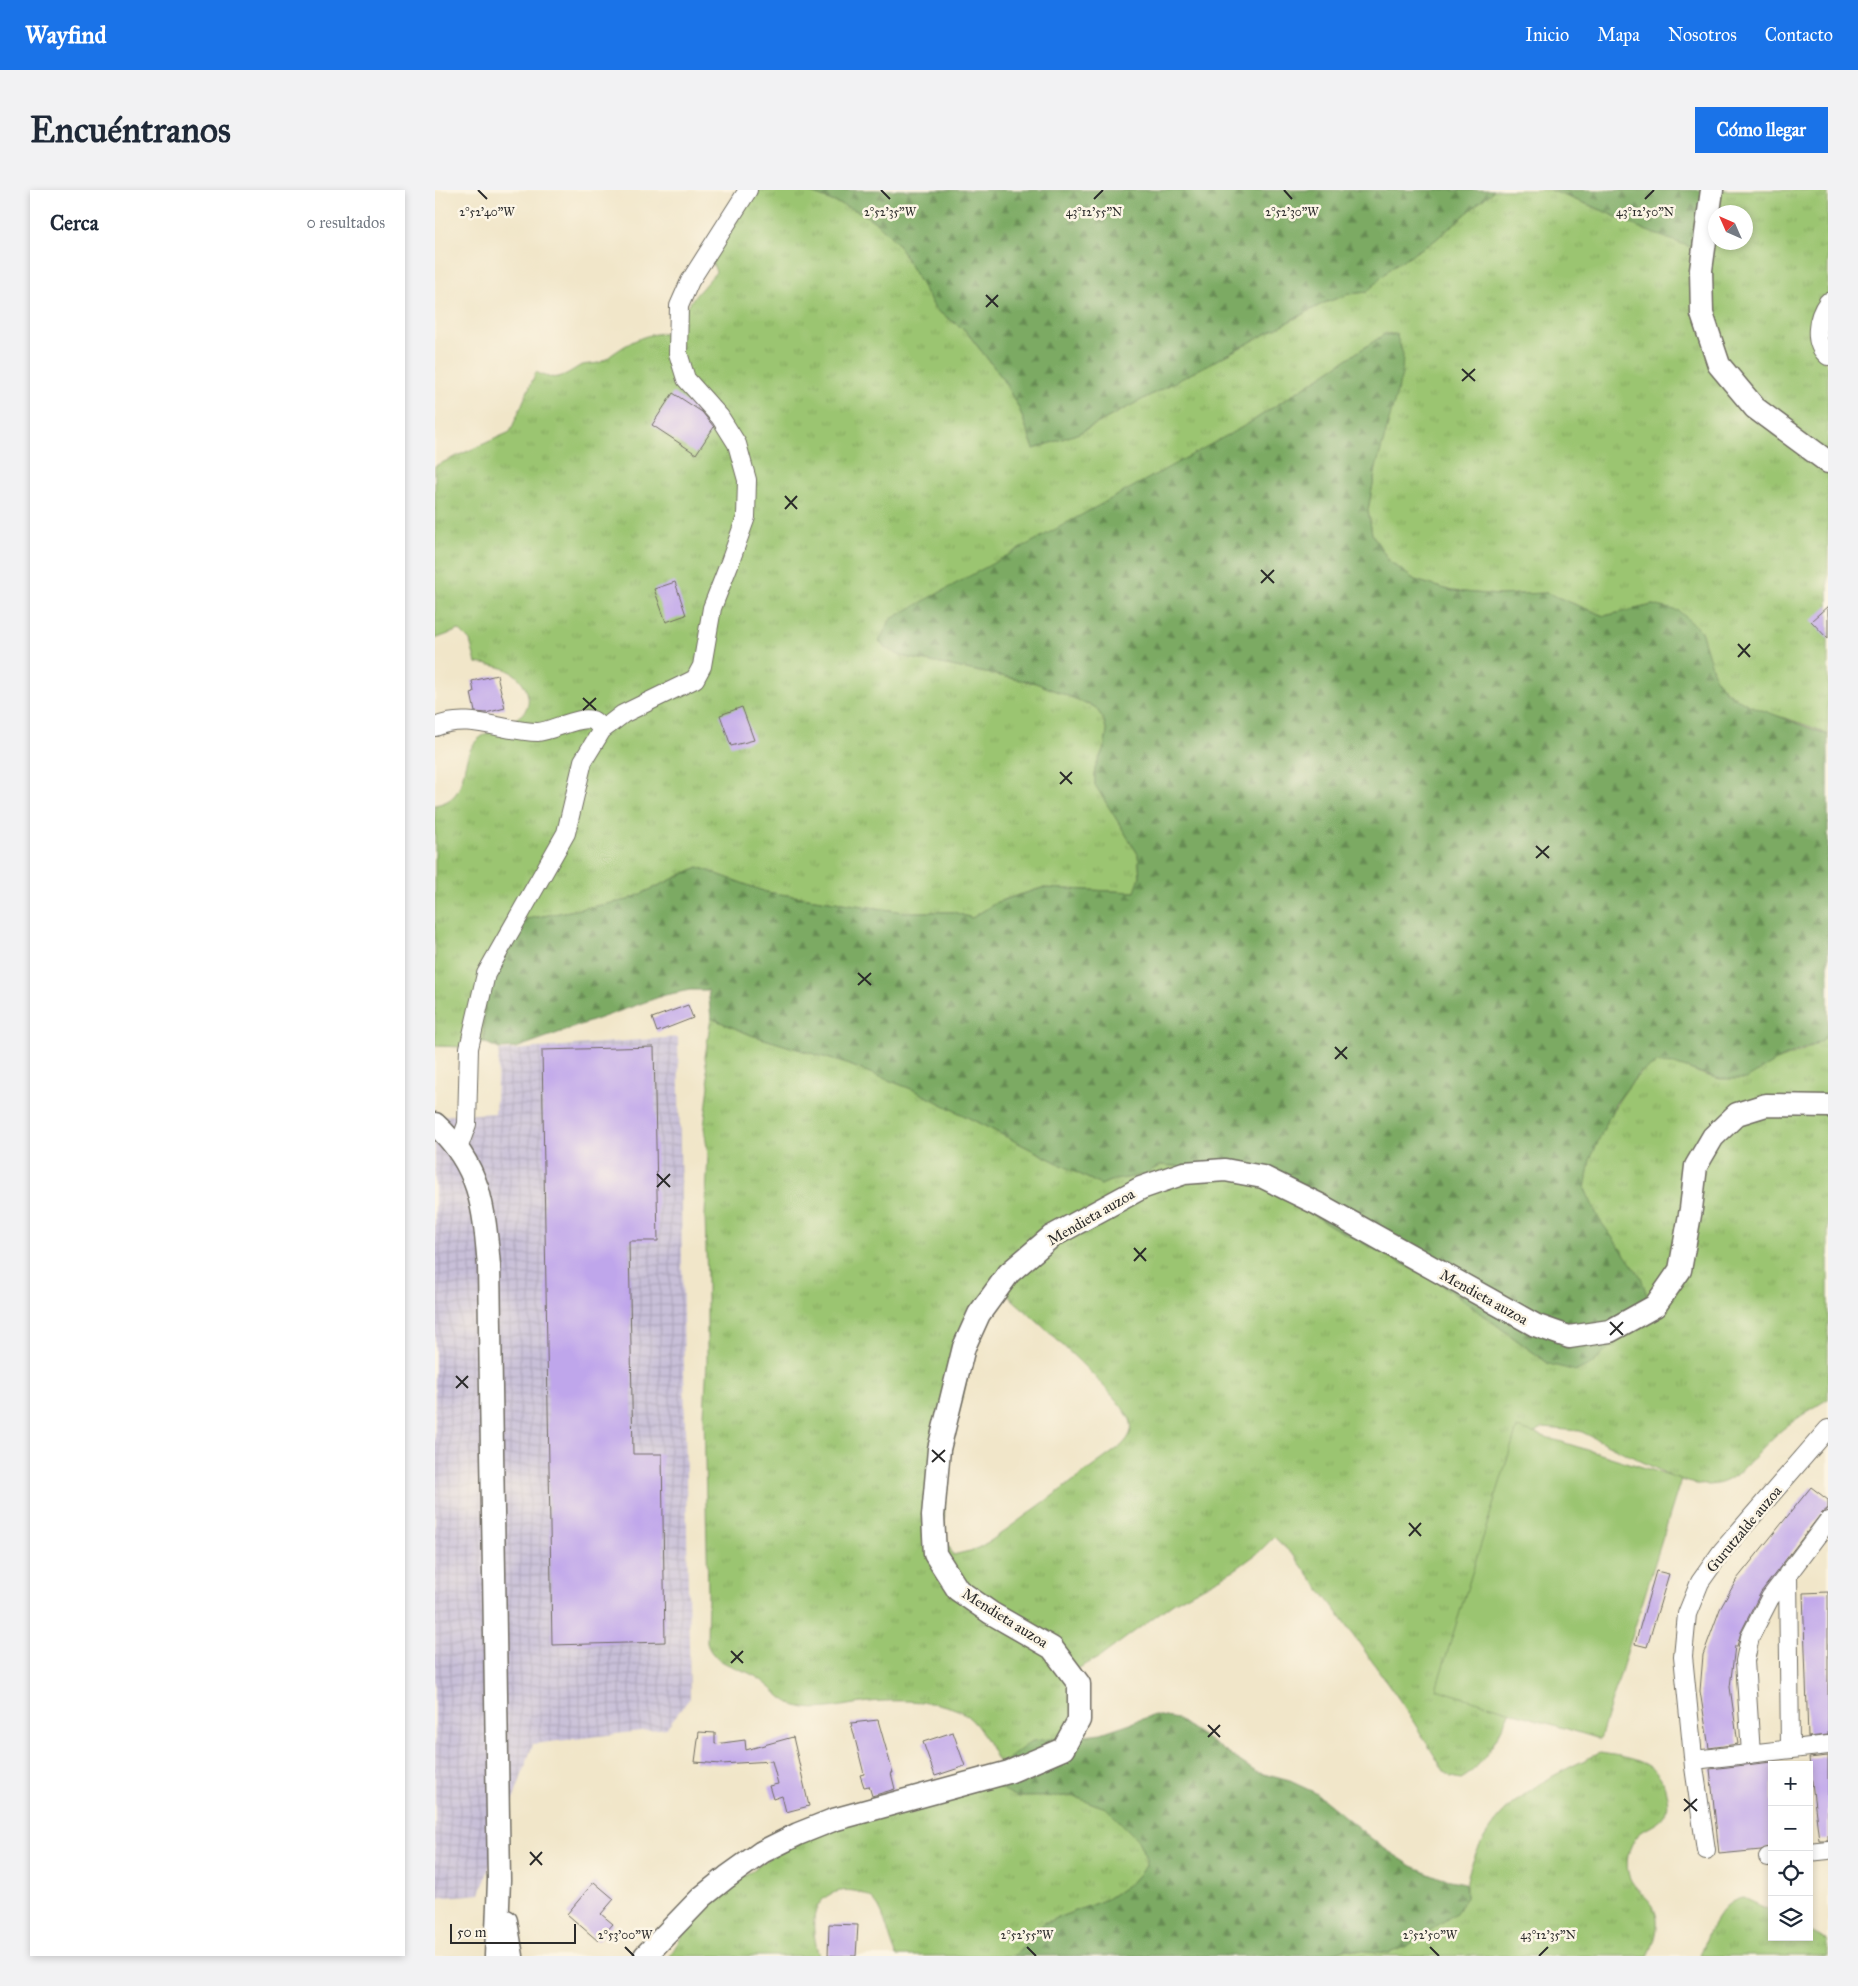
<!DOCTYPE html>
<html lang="es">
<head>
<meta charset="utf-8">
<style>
	:root { --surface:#fff; --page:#f2f2f3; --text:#1f2937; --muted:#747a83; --line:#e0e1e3; --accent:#1a73e8 }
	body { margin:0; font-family:"IM FELL Great Primer",serif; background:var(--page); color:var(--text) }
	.controls { position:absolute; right:15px; bottom:15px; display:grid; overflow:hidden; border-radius:0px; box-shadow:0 2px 8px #0003 }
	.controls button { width:45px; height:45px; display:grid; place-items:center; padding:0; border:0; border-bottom:1px solid var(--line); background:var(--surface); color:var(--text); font:25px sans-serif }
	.compass { position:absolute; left:1273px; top:15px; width:45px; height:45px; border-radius:50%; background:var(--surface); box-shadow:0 2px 8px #0003; rotate:315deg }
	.scale { position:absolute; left:15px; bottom:12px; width:126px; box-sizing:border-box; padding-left:5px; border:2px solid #2b2b2b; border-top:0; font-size:14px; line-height:18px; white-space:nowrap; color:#2b2b2b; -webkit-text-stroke:4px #fcf5e5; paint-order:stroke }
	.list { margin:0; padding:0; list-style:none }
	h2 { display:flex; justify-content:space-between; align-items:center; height:65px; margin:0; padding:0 20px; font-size:21px }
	h2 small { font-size:16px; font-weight:400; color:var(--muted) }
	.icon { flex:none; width:28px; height:28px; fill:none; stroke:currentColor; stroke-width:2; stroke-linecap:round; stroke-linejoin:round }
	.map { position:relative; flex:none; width:1393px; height:1766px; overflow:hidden; border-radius:0px }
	header { display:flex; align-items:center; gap:30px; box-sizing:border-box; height:70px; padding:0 25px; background:var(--accent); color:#fff }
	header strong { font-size:24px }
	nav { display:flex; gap:28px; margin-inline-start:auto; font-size:18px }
	.intro { display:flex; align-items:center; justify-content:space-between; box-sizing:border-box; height:120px; padding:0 30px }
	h1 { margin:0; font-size:35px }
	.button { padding:12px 22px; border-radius:0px; background:var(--accent); color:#fff; font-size:18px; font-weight:700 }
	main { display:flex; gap:30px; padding:0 30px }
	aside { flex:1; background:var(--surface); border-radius:0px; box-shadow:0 2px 8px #0003 }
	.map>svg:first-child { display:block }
</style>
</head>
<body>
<header>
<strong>Wayfind</strong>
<nav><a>Inicio</a><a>Mapa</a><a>Nosotros</a><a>Contacto</a></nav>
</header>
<div class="intro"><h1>Encuéntranos</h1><a class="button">Cómo llegar</a></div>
<main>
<aside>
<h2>Cerca<small>0 resultados</small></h2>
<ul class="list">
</ul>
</aside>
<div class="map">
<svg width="1393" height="1766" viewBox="0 0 1393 1766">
	<defs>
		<pattern id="industrial-grid" width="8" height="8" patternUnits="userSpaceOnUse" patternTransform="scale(1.25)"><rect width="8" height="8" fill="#c8bfd8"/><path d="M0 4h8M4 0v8" fill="none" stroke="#aca4ba"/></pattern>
		<pattern id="grass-tufts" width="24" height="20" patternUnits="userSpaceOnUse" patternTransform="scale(1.25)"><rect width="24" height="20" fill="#9bc571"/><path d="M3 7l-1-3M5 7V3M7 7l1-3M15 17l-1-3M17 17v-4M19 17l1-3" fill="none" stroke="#86a962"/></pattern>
		<pattern id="forest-firs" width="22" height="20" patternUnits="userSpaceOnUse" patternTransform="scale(1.25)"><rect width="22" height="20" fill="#7caa63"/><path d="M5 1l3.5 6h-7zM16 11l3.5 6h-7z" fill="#668b52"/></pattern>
	</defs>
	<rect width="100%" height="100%" fill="#fcf5e5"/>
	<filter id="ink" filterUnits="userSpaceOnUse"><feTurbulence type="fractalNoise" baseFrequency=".02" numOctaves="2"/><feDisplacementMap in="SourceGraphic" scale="10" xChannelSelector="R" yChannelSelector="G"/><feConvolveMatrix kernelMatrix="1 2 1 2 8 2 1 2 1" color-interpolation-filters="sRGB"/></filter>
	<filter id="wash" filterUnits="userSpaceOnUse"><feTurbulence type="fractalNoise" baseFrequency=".0096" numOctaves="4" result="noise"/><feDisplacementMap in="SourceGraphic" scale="20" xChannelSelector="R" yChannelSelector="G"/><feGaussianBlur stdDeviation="1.12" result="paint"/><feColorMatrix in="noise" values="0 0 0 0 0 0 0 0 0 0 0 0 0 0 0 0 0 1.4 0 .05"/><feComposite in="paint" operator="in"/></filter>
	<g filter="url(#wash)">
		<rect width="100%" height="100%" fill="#f1e6c9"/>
		<path fill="url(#industrial-grid)" d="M243 847 255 1508 231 1538 98 1554 45 1704 0 1708V926L60 923 64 861Z"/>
		<path fill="url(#grass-tufts)" stroke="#63784e" fill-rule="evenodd" d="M324 0H369L425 22 442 33 463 54 501 120 530 140 565 185 584 218 599 259 644 243 889 113 914 104 932 102 958 76 999 51 1059 0H1115L1164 19 1212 41 1276 0H1393V106L1384 165 1393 175V545C1359 525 1303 524 1281 489 1274 478 1270 455 1266 441L1218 415 1169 426 1112 403 1063 405 1017 401 980 390 954 371 937 344 933 320 941 278 950 144 813 234 753 268 466 466 601 493 660 517 668 528 672 542 670 555 660 579V594L703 664 705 686 701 702 607 698 562 712 537 728 518 722H469L331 702 263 677 193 710 87 730 49 802V852L31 857 0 856V615C35 609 23 578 38 555 54 532 107 534 90 497 80 477 61 476 41 473L35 451 24 440 0 449V276L75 242 101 182C120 192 127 187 143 177 149 173 159 175 166 172 172 169 177 164 182 161 198 150 213 143 233 143L260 106 281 82 277 71 312 14ZM1280 22H1310V52H1280Z
			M276 828 316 845 412 874 479 900 666 995 675 991 708 985 726 975 751 977 826 992 898 1037 1006 1094 1114 1174 1206 1087C1187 1061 1161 1033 1151 1001 1143 975 1193 880 1221 873 1240 868 1265 887 1284 888 1290 889 1299 884 1306 882 1331 874 1373 863 1393 845V1209C1375 1220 1358 1230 1342 1244 1303 1279 1297 1310 1238 1287L1145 1241 1108 1238 1091 1248 1076 1518C1067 1540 1048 1578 1026 1589L1016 1587 1009 1581 968 1515 900 1419 860 1367 839 1347 823 1363 801 1379 738 1413 665 1467 642 1479 644 1545 565 1575C555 1558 547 1537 531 1525 512 1509 451 1509 427 1513 408 1515 388 1521 370 1518 347 1515 336 1493 316 1484 299 1476 278 1473 272 1453L273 1402 269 1225 272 1171V1092L270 1026 273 965 269 937 274 896 270 867ZM569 1102C591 1121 692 1211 696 1233 698 1243 692 1250 686 1256L557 1350 539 1360 518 1365 509 1345 510 1308 519 1242 540 1152Z
			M1165 1563C1191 1567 1227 1570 1231 1603 1233 1610 1234 1618 1230 1625 1225 1633 1216 1636 1208 1641 1196 1649 1190 1667 1193 1682 1195 1695 1207 1702 1215 1712 1228 1726 1221 1751 1213 1766H889L910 1759 954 1763 1031 1707C1030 1692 1034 1680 1040 1666 1062 1612 1114 1586 1165 1563Z
			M560 1590 581 1607 637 1606 671 1618 703 1650 711 1668V1676L697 1692 672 1709 609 1733 579 1766H462C454 1751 451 1725 440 1712 425 1695 390 1696 381 1720 376 1734 380 1753 384 1766H235L248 1744 273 1714 359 1649Z
			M1309 1708 1337 1721V1747H1374V1741L1393 1751V1766H1265C1272 1746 1284 1710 1309 1708Z"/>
		<path fill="url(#forest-firs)" stroke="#546a47" d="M369 0H1059L999 51 958 76 932 102 914 104 889 113 644 243 599 259 584 218 565 185 530 140 501 120 463 54 442 33 425 22Z
			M1115 0H1276L1266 61 1212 41 1164 19Z
			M950 144H961L968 164 967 184 941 278 933 320 937 344 954 371 980 390 1017 401 1063 405 1112 403 1169 426 1218 415 1244 421 1266 441 1280 487 1291 502 1314 515 1393 545V845L1386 851 1343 870 1311 889H1285L1239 874 1222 873 1204 883 1180 914 1155 970 1150 999 1164 1029 1206 1087 1212 1106 1201 1126 1173 1159 1157 1174 1141 1181 1114 1174 1006 1094 898 1037 826 992 751 977 726 975 708 985 675 991 666 995 479 900 412 874 316 845 276 828 273 800H255L230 805 81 858 64 859 49 852V802L87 730 193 710 263 677 331 702 469 722H518L537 728 562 712 607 698 700 702 705 686 703 664 660 595V579L670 555 672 542 668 528 660 517 601 493 466 466 450 458 444 451 456 429 813 234Z
			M719 1525 742 1529 821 1582 855 1591 881 1603 947 1657 977 1676 1006 1688 1030 1693 1031 1707 1021 1723 972 1756 954 1763 910 1759 889 1766H579L609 1733 672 1709 697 1692 711 1676V1668L703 1650 671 1618 637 1606 581 1607 564 1597 560 1590 565 1575 597 1551 666 1543Z"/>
		<path fill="#9bc571" stroke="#63784e" d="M1082 1238 1246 1289 1165 1549 1001 1499Z"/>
		<g id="blocks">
			<path fill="#bfa6eb" d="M238 203 267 222 279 237 261 264 217 235Z
				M240 392 251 425 231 432 219 399Z
				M1393 416V449L1376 431Z
				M62 485 70 518 51 523 40 522 36 503 39 502 37 491Z
				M307 517 319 550 296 556 285 525Z
				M253 815 258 828 222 842 217 828Z
				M219 857 223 1051H194L198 1264H227L230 1452 117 1455 107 860Z
				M1376 1297 1393 1310V1318L1385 1325 1326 1402 1306 1442 1302 1456H1300L1295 1497 1303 1554 1274 1558 1265 1501 1268 1465 1285 1419 1302 1389Z
				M1221 1381 1234 1384 1212 1457 1200 1454Z
				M1393 1402V1545L1373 1547 1368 1403Z
				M443 1530 458 1583H456L460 1599 437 1606 434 1596 429 1597 425 1585 429 1584 416 1533Z
				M264 1542 280 1543V1554L310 1550 311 1560 358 1547 374 1616 351 1622 347 1606 338 1609 334 1596 343 1594 337 1571 286 1574 260 1572Z
				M518 1542 530 1576 500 1586 488 1552Z
				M1393 1566V1650H1384L1374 1568Z
				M1337 1572V1656L1326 1660 1284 1664 1275 1579Z
				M159 1692 179 1709 166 1724 178 1734 163 1751 132 1724Z
				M394 1734 423 1735 421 1766H393Z"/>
		</g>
	</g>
	<g filter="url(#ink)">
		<use href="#blocks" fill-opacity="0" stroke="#706c62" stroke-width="1"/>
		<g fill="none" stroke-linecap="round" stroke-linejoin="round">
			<defs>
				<path id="minor" d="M1393 112C1382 127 1377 153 1393 166
					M0 537C34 522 68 542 103 542 118 541 147 524 159 531 162 533 165 537 167 540
					M23 959 32 934 34 858 51 784 131 643 148 571 167 540 188 524 260 489 267 476 277 418 295 372 311 327 312 290 302 254 285 227 251 189 243 163 244 116 255 91 313 0
					M1353 1383 1355 1559
					M1316 1564 1310 1471 1315 1447 1335 1408 1393 1331
					M1259 1570 1393 1555
					M1271 1660 1259 1577 1248 1466 1252 1424 1265 1392 1287 1361 1393 1239
					M1374 1662 1393 1660
					M1333 1667H1337"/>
				<path id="tertiary" d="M1277 0 1266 80 1267 124 1284 175 1320 218 1393 272
					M0 934C46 976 49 1018 54 1076L64 1690 61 1766
					M71 1731 77 1766
					M210 1766 267 1707 292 1687 327 1662 363 1644 398 1630 574 1582 628 1559 644 1530V1494L617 1458 556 1423 523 1400 500 1364 498 1326 504 1259 529 1157 544 1124 574 1083 616 1047 706 998 749 983 790 980 828 987 883 1014 1100 1135 1134 1147 1175 1141 1220 1116 1245 1080 1256 1019 1261 976 1278 947 1302 924 1331 915 1393 916"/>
			</defs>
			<use href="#minor" stroke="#706c62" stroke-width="20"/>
			<use href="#tertiary" stroke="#706c62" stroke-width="25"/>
			<use href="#minor" stroke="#fff" stroke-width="18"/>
			<use href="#tertiary" stroke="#fff" stroke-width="22"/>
		</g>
	</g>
	<path fill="none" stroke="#2b2b2b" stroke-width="2" d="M43 0 52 9M446 0 455 9M849 0 857 9M659 9 668 0M1210 9 1219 0M551 105 563 117M551 117 563 105M1027 179 1040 191M1027 191 1040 179M350 306 362 319M350 319 362 306M826 380 839 393M826 393 839 380M1303 454 1315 467M1303 467 1315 454M148 508 161 520M148 520 161 508M625 582 637 594M625 594 637 582M1101 656 1114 668M1101 668 1114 656M423 783 436 795M423 795 436 783M900 857 912 869M900 869 912 857M222 984 235 997M222 997 235 984M699 1058 711 1071M699 1071 711 1058M1175 1132 1188 1145M1175 1145 1188 1132M21 1186 33 1198M21 1198 33 1186M497 1260 510 1272M497 1272 510 1260M974 1333 986 1346M974 1346 986 1333M296 1461 308 1473M296 1473 308 1461M773 1535 785 1547M773 1547 785 1535M1249 1609 1262 1621M1249 1621 1262 1609M95 1662 107 1675M95 1675 107 1662M190 1757 199 1766M592 1757 601 1766M995 1757 1004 1766M1104 1766 1113 1757"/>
	<g text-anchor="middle" stroke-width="5" stroke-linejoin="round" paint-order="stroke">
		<g font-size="15" fill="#2b2b2b" stroke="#fcf5e5">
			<text transform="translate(656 1027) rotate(-30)" y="5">Mendieta auzoa</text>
			<text transform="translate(1049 1107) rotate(29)" y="5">Mendieta auzoa</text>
			<text transform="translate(1309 1339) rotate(-50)" y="5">Gurutzalde auzoa</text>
			<text transform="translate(570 1428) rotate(32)" y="5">Mendieta auzoa</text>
		</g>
	</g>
	<g font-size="12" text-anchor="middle" fill="#2b2b2b" stroke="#fcf5e5" stroke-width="5" stroke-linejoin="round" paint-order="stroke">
		<text x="52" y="26">2°52'40"W</text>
		<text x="455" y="26">2°52'35"W</text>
		<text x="659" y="26">43°12'55"N</text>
		<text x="857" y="26">2°52'30"W</text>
		<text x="1210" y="26">43°12'50"N</text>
		<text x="190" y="1749">2°53'00"W</text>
		<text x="592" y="1749">2°52'55"W</text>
		<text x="995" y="1749">2°52'50"W</text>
		<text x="1113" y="1749">43°12'35"N</text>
	</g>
</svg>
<div class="controls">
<button>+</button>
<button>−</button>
<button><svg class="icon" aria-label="locate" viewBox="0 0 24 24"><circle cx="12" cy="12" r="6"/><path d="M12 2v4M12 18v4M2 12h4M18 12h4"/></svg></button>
<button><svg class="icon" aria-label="layers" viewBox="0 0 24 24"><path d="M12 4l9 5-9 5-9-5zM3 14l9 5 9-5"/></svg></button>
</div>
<svg class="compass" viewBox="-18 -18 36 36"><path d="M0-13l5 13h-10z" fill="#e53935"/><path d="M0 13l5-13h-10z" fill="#747a83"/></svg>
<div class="scale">50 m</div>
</div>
</main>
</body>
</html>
